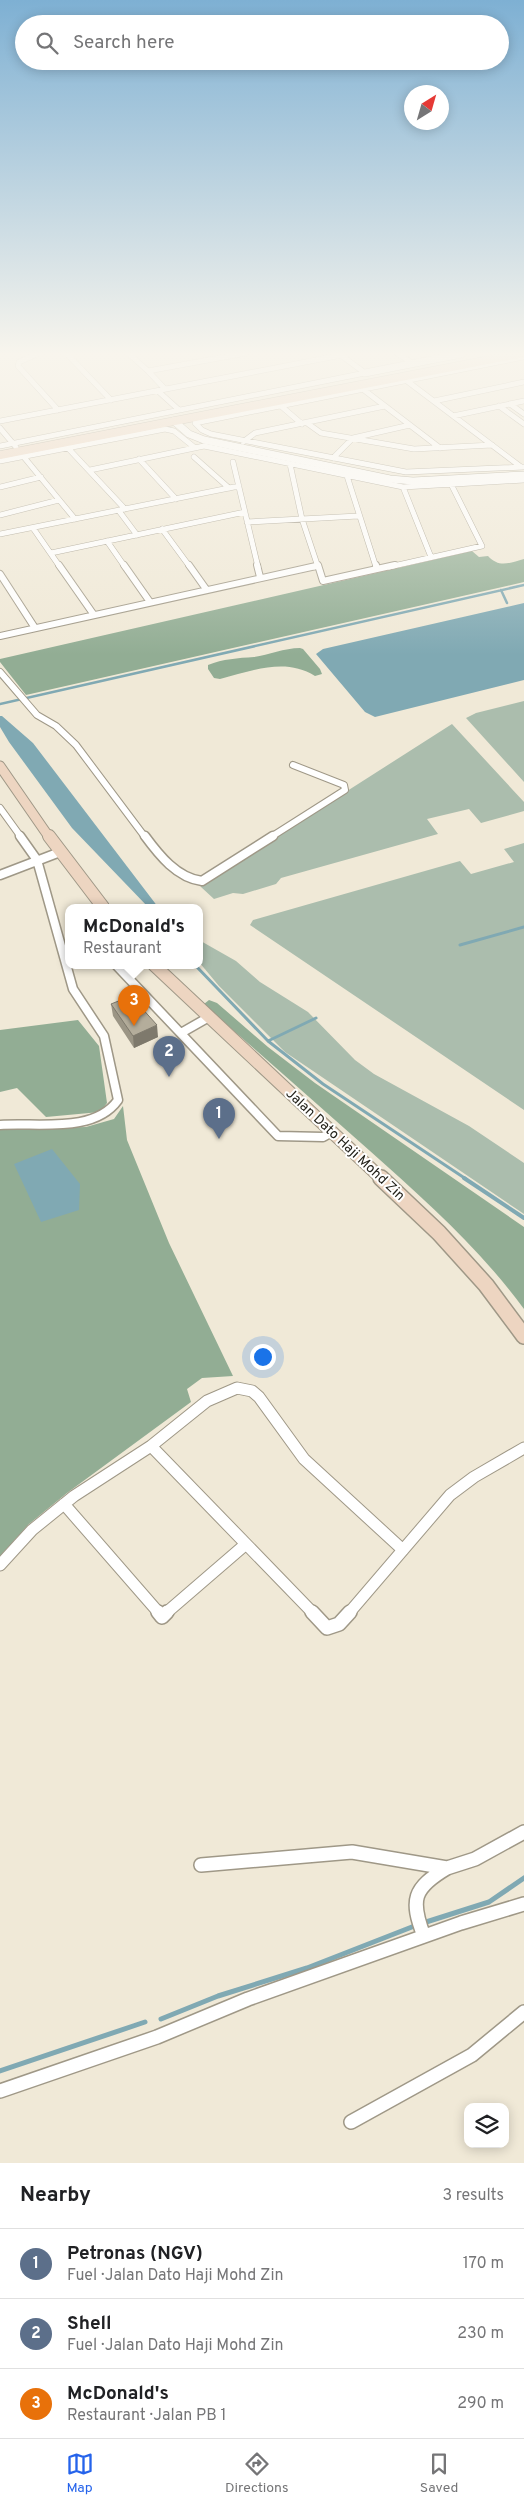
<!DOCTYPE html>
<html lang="en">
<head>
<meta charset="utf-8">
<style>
	:root { --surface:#fff; --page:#f6f6f6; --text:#202124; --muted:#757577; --line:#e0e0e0; --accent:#2563eb }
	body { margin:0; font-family:Overpass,sans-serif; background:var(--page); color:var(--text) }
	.controls { position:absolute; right:15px; bottom:15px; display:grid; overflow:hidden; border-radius:10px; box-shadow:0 2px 12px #0003 }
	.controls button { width:45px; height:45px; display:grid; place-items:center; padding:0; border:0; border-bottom:1px solid var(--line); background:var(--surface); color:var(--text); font:25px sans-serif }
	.compass { position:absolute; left:404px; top:85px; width:45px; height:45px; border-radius:50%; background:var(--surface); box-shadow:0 2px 12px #0003; rotate:37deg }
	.you { position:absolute; left:262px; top:1356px; width:18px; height:18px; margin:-12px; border:4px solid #fff; border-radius:50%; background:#1a73e8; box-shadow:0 0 0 8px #1a73e833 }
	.badge { display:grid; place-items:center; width:32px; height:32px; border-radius:50%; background:var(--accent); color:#fff; font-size:16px; font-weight:700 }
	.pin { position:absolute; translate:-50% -41px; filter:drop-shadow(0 1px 2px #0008) }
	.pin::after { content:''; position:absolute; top:26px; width:18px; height:15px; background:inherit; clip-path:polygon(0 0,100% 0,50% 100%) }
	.popup { position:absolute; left:65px; top:904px; width:138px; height:65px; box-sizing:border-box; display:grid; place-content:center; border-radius:10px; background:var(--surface); filter:drop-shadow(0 1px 4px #0005); font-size:16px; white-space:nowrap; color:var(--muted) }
	.popup b { font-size:19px; color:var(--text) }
	.popup::after { content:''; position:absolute; left:50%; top:100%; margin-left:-10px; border:10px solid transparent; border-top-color:var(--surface) }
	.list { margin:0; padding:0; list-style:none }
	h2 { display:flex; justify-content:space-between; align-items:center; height:65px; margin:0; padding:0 20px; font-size:21px }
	h2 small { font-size:16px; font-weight:400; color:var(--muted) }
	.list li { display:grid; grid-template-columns:32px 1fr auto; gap:15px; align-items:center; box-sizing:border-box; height:70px; padding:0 20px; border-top:1px solid var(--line) }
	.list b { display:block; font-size:19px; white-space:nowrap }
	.list p { margin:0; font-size:16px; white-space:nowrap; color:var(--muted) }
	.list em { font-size:16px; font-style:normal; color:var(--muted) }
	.icon { flex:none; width:28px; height:28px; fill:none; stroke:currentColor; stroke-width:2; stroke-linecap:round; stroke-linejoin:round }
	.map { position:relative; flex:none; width:524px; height:2163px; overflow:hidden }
	.search { position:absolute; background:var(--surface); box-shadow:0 2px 12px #0003; left:15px; right:15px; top:15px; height:55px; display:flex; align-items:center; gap:12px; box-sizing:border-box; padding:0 18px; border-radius:28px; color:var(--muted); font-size:19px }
	.sheet { height:275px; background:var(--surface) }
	nav { display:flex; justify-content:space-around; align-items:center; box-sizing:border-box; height:70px; border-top:1px solid var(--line); background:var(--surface); font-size:14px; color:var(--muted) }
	nav a { display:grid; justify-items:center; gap:2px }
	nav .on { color:var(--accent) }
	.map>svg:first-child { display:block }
</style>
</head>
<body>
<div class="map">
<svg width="524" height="2163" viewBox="0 0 524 2163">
	<rect width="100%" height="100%" fill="#f0e9d7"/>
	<path fill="#abbdad" d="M524 701V782L466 718 476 713Z
		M452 724 524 802V811L481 823 469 809 427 819 438 834 281 878 276 884 243 894 233 893 214 899 201 887 200 885Z
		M524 843V1110L250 925 253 920 460 861 471 874 514 862 504 849Z
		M199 940 236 961 260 982 308 1012 355 1060 374 1074 469 1126 524 1163V1214L285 1052 219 986 199 962Z"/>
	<path fill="#92ad94" d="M472 551 479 557 488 556C499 568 509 563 524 559V582L26 695 0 662V659Z
		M300 648 303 649 320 669 322 674 315 676C285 657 252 671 220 679L214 678 208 669V665C223 659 238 658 254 657 269 655 284 648 300 648Z
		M209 1000 217 1003 268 1047 315 1083 524 1227V1309C480 1249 425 1200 370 1151 316 1103 261 1055 207 1007L204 1004Z
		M78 1020 99 1046 107 1103 100 1112 46 1117 17 1088 0 1092V1030Z
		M123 1106 127 1140 169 1243 233 1376 202 1378 187 1389 191 1402 67 1493 29 1524 0 1556V1129L86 1127 114 1119Z"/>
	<path fill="#80a9b3" d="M524 603V680L379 716 375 717 365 712 316 654 323 649Z
		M0 716H2L33 743 158 907H148L72 828 9 742 0 727Z
		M52 1149 80 1184 79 1210 41 1222 14 1164Z"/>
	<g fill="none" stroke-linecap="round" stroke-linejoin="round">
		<path stroke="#80a9b3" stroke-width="2.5" d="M501 590 507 603
			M0 704 524 585"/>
		<path stroke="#80a9b3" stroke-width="3" d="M460 945 524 927
			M195 965 268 1041 323 1084 466 1179
			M268 1041 316 1018"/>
		<path stroke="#80a9b3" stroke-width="4" d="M464 1178 524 1218"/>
		<path stroke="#80a9b3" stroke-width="5" d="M423 1923 489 1902 524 1878
			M161 2019 218 1996 307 1968 417 1925
			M0 2071 145 2022"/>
		<defs>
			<path id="minor-far4" d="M39 353 19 362 18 366 58 410
				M66 353 111 400
				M128 353 148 371
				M338 353 365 373
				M397 353 412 363
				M524 357 195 423 202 430 211 434 406 472 524 467
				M407 381 521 467
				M165 389 148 371 246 353
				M364 390 440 448
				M158 391 179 410
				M434 401 524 382
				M510 404 524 414
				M281 406 302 424
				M499 406 524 424
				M453 416 524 401
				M0 421 342 355
				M307 423 321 433 414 449 492 445
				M0 428 16 447
				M243 442 255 433 385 406
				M0 446 365 373
				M67 447 125 509
				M23 456 75 519
				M194 457 229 488
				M333 458 353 438 410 425
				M139 459 176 499
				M0 461 165 429 174 431 194 447
				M233 462 258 567
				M290 464 302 519 318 567
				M90 470 204 446 403 487 524 480
				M347 476 376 567
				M0 487 41 477
				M403 487 431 557
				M119 511 137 535
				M0 515 59 500
				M247 522 358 516
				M33 528 60 567
				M162 529 190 567
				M0 534 239 486
				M107 541 125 567
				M51 553 245 512
				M314 567 316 566
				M389 567 482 546 449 480"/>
			<path id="minor-far3" d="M59 565 94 615
				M124 565 150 602
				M189 565 206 589
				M257 565 260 577
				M318 565 323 581 395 565
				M376 565 377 569
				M0 574 35 628
				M0 636 316 566
				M0 672 37 715 56 726 76 745 145 837
				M0 808 21 837
				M271 837 345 790 344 785 293 765"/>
			<path id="minor-far2" d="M145 836C159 855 177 878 202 881L273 836
				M0 875 60 852
				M116 965 278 1136 323 1137 332 1132
				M181 1033 209 1017
				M0 1125C36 1122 94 1134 118 1100L104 1036 73 989 37 860 20 836"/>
			<path id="minor-far1" d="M151 1446 313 1613
				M64 1504 159 1613
				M0 1565 32 1530 74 1496 151 1446 207 1401 237 1388 252 1391 259 1397 304 1459 403 1550
				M166 1613 246 1544
				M349 1613 450 1495 474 1477 524 1448"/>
			<path id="minor" d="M158 1612 162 1617 167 1612
				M312 1612 327 1628 339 1624 350 1612
				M201 1865 352 1852 447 1868 475 1859 524 1832
				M424 1936C410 1900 413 1888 447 1868
				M0 2091 157 2037 248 1999 461 1923 524 1904
				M351 2122 472 2055 524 2012"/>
			<path id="tertiary" d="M365 373 461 354
				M174 421 189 434 204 440 390 479 413 481 524 475"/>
			<path id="secondary-far3" d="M0 455 524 353"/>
			<path id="secondary-far2" d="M0 766 49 837"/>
			<path id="secondary-far1" d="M49 836 103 907
				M154 965 382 1179"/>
			<path id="secondary" d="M381 1178 439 1233 486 1285 524 1336"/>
		</defs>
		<use href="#minor-far4" stroke="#9f9887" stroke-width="6"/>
		<use href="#minor-far3" stroke="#9f9887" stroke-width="8"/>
		<use href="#minor-far2" stroke="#9f9887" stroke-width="11"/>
		<use href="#minor-far1" stroke="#9f9887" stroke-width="13"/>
		<use href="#minor" stroke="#9f9887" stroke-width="16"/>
		<use href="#tertiary" stroke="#9f9887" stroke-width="8"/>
		<use href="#secondary-far3" stroke="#9f9887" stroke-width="9"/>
		<use href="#secondary-far2" stroke="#9f9887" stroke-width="11"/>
		<use href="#secondary-far1" stroke="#9f9887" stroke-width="14"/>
		<use href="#secondary" stroke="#9f9887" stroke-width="18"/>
		<use href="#minor-far4" stroke="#fff" stroke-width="5"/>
		<use href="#minor-far3" stroke="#fff" stroke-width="6"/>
		<use href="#minor-far2" stroke="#fff" stroke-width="8"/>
		<use href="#minor-far1" stroke="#fff" stroke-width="11"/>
		<use href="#minor" stroke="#fff" stroke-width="13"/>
		<use href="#tertiary" stroke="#fff" stroke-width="7"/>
		<use href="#secondary-far3" stroke="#edd5c1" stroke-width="8"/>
		<use href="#secondary-far2" stroke="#edd5c1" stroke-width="9"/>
		<use href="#secondary-far1" stroke="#edd5c1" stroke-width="12"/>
		<use href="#secondary" stroke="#edd5c1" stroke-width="15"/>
	</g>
	<path fill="#9b9585" d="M111 1004 158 1037 134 1048 113 1016Z"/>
	<path fill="#7e796c" d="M157 1025 158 1037 134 1048 133 1036Z"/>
	<path fill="#b4ad9b" stroke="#7e796c" d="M131 996 157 1025 133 1036 111 1004Z"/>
	<linearGradient id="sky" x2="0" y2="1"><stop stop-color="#7eb0d3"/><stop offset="0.54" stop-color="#f8f5ed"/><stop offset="1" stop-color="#f8f5ed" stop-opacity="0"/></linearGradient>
	<rect width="524" height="655" fill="url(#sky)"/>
	<g text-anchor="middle" stroke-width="4" stroke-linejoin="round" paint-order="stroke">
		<g font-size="14" fill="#24221b" stroke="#fff">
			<text transform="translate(346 1144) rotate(43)" y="5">Jalan Dato Haji Mohd Zin</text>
		</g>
	</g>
</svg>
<div class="controls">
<button><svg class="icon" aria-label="layers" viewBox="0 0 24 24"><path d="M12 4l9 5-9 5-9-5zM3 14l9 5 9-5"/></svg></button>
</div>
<svg class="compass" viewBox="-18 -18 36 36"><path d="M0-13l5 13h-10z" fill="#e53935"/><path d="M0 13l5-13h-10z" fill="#757577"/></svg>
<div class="you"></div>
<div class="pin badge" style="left:219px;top:1139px;background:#5c6f8a">1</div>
<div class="pin badge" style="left:169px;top:1077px;background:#5c6f8a">2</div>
<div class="pin badge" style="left:134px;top:1026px;background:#e8710a">3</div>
<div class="popup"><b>McDonald's</b>Restaurant</div>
<div class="search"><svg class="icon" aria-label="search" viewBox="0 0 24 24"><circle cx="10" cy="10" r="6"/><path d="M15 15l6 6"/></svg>Search here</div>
</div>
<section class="sheet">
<h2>Nearby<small>3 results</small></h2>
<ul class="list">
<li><span class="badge" style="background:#5c6f8a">1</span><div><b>Petronas (NGV)</b><p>Fuel · Jalan Dato Haji Mohd Zin</p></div><em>170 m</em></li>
<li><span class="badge" style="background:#5c6f8a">2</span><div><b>Shell</b><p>Fuel · Jalan Dato Haji Mohd Zin</p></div><em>230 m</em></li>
<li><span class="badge" style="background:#e8710a">3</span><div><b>McDonald's</b><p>Restaurant · Jalan PB 1</p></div><em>290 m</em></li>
</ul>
</section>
<nav>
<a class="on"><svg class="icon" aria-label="map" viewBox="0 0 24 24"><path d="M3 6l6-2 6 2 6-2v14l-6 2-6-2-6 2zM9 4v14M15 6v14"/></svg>Map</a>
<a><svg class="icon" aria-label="directions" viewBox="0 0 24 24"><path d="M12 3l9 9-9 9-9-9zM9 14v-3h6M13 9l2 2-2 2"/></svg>Directions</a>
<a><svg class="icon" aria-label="saved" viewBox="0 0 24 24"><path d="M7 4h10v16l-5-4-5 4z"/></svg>Saved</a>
</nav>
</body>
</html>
